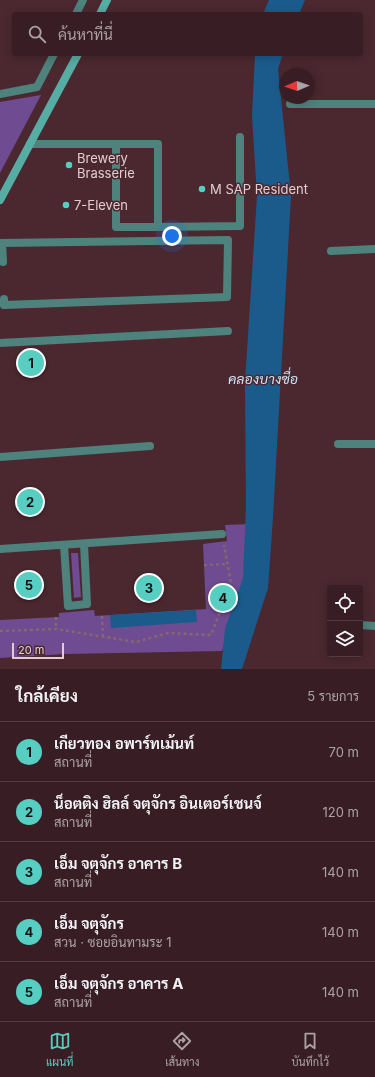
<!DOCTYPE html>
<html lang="th">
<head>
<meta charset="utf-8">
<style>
	:root { --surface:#381e24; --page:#3f272c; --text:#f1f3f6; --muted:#aba2a6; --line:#523c41; --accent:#57cec2 }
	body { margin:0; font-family:Inter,Sarabun,sans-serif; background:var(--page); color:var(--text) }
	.controls { position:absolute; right:12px; bottom:12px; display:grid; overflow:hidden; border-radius:4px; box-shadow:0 2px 10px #0003 }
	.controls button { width:36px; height:36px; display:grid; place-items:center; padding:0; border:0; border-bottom:1px solid var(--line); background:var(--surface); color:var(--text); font:20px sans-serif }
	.compass { position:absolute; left:279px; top:68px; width:36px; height:36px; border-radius:50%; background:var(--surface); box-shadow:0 2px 10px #0003; rotate:268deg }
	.scale { position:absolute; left:12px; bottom:10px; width:52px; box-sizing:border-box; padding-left:4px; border:2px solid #e3ccd0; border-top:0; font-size:11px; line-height:14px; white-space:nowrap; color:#e3ccd0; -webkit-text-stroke:3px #4b2830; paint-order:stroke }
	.you { position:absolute; left:172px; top:236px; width:14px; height:14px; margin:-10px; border:3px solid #fff; border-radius:50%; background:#1a73e8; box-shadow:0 0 0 6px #1a73e833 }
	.badge { display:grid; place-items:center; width:26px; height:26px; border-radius:50%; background:var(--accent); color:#111; font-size:13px; font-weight:700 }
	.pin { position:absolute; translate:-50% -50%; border:2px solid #fff; box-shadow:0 1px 4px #0006 }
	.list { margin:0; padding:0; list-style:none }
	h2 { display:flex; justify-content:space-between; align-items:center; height:52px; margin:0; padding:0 16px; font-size:17px }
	h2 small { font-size:13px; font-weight:400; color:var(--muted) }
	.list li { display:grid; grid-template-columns:26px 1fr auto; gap:12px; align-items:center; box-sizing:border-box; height:60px; padding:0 16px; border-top:1px solid var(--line) }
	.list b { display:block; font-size:15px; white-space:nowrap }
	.list p { margin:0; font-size:13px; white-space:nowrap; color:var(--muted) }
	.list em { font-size:13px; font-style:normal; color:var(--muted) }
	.icon { flex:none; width:22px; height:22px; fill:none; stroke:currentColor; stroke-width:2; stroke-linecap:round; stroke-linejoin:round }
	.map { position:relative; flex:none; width:375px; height:669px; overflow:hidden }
	.search { position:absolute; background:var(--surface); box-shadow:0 2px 10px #0003; left:12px; right:12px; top:12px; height:44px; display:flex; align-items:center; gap:10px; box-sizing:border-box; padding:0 14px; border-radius:4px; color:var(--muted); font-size:15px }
	.sheet { height:352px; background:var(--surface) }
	nav { display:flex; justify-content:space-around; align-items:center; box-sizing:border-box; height:56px; border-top:1px solid var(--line); background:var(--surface); font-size:11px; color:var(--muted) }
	nav a { display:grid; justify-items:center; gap:2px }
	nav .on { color:var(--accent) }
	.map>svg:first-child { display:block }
</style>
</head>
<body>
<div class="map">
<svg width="375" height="669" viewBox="0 0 375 669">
	<rect width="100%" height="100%" fill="#4b2830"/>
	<path fill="#6f4b91" d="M41 95 0 173V102Z
		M250 524 243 586 222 651 65 654 0 658V620L59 617V613L94 610 95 616 206 609 203 544 227 541 225 525Z
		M71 553H78L81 597 74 598Z"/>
	<path fill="#1b5b8c" d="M269 0H305L299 14H263Z
		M255 54H283L278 69 291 196 273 517 268 588 242 669H221L225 629 243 578 246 507 245 382 257 196 252 116Z
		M196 610 197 622 111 628 110 615Z"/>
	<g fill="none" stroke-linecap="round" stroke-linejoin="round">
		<path stroke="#85676d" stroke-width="2.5" stroke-dasharray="3 3" stroke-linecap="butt" d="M204 565 228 564
			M102 616 103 636
			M56 617V629
			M0 631 56 629 136 642 168 633 211 635 231 583 224 545"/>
		<path stroke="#4e827c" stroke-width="8" d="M76 14 83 0
			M0 94 37 87 54 54
			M30 144H158V227H116V144
			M158 227 240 226V137
			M0 243 228 240 227 297 4 305V299
			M2 243 3 262
			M64 545 68 606 87 604 84 544
			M0 549 222 534"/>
		<path stroke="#4e827c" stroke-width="8" d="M290 104H375
			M331 251 375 249
			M0 343 228 331
			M338 444H375
			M0 457 150 446
			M360 625 375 626"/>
		<path stroke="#55ada4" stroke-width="8" d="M100 14 107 0
			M0 200 78 54"/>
	</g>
	<g fill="#57cec2" stroke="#4b2830" stroke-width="1.5">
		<circle cx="69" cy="165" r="4"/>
		<circle cx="202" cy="189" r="4"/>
		<circle cx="66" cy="205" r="4"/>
	</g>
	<g text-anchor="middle" stroke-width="3" stroke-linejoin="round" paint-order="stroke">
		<g font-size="13" fill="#e3ccd0" stroke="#4b2830" text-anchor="start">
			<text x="77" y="163">Brewery<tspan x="77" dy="15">Brasserie</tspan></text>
			<text x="210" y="194">M SAP Resident</text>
			<text x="74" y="210">7-Eleven</text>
		</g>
		<g font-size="14" font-style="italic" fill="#cfe2f3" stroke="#4b2830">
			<text x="263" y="384">คลองบางซื่อ</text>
		</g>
	</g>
</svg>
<div class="controls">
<button><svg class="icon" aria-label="locate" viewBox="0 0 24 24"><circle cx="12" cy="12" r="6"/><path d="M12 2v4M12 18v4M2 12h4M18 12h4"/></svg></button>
<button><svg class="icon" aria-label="layers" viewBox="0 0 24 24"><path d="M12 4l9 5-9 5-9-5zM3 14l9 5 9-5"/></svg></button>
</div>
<svg class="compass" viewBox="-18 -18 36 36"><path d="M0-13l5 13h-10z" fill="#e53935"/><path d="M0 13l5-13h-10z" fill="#aba2a6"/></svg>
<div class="scale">20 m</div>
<div class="you"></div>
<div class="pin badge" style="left:31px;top:363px">1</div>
<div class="pin badge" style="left:30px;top:502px">2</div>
<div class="pin badge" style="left:149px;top:588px">3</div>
<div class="pin badge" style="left:223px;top:598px">4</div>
<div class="pin badge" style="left:29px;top:585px">5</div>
<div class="search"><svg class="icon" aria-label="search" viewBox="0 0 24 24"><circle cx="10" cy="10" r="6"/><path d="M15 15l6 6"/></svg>ค้นหาที่นี่</div>
</div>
<section class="sheet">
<h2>ใกล้เคียง<small>5 รายการ</small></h2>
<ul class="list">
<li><span class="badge">1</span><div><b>เกียวทอง อพาร์ทเม้นท์</b><p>สถานที่</p></div><em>70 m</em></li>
<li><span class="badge">2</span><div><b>น็อตติง ฮิลล์ จตุจักร อินเตอร์เชนจ์</b><p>สถานที่</p></div><em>120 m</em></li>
<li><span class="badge">3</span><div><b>เอ็ม จตุจักร อาคาร B</b><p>สถานที่</p></div><em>140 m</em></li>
<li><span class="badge">4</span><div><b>เอ็ม จตุจักร</b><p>สวน · ซอยอินทามระ 1</p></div><em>140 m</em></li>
<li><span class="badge">5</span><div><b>เอ็ม จตุจักร อาคาร A</b><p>สถานที่</p></div><em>140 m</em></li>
</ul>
</section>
<nav>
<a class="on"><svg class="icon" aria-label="map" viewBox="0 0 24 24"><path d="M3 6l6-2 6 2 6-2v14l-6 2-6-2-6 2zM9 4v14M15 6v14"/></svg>แผนที่</a>
<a><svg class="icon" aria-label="directions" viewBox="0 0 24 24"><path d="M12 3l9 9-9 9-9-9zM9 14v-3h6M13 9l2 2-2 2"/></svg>เส้นทาง</a>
<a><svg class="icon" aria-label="saved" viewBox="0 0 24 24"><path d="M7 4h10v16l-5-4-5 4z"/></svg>บันทึกไว้</a>
</nav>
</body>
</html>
